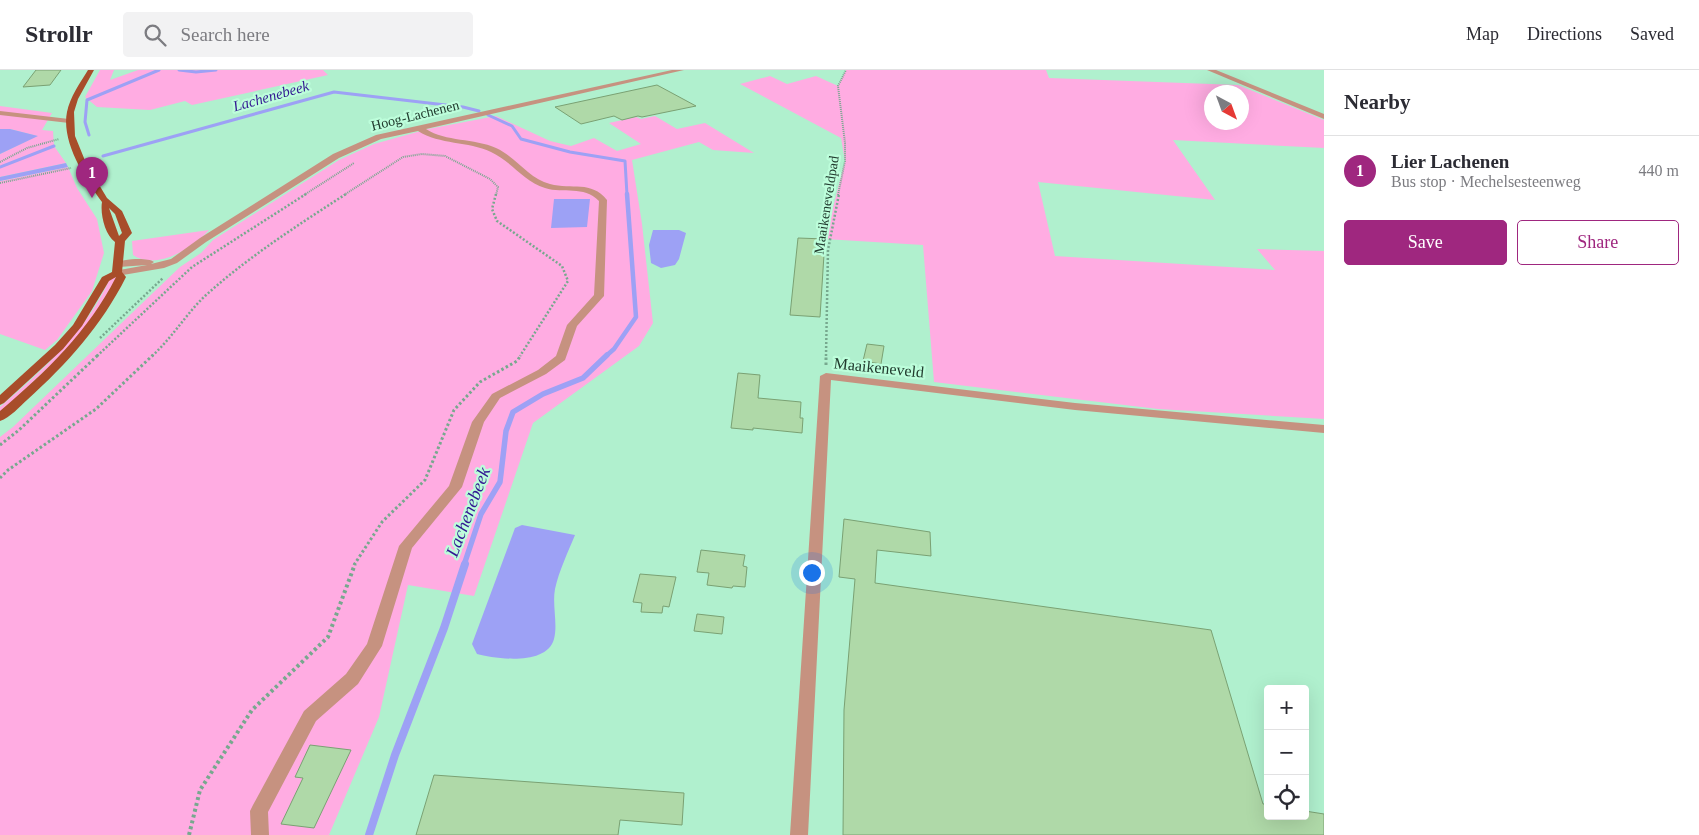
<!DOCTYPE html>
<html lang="en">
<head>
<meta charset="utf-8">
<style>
	:root { --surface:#fff; --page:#f2f2f3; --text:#2b2b33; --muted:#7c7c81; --line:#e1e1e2; --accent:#9f277f }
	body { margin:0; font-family:Georgia,serif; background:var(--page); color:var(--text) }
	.controls { position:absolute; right:15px; bottom:15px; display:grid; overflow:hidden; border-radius:5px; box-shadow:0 5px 20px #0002 }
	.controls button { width:45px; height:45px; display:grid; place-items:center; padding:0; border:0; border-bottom:1px solid var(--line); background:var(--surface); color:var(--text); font:25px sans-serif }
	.compass { position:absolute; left:1204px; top:15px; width:45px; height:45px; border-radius:50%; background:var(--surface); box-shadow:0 5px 20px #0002; rotate:139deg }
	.you { position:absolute; left:811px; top:502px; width:18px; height:18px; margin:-12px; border:4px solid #fff; border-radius:50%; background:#1a73e8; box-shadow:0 0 0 8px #1a73e833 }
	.badge { display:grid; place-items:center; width:32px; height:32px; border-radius:50%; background:var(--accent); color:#fff; font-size:16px; font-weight:700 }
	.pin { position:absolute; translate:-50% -41px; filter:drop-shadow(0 1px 2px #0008) }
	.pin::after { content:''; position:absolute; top:26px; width:18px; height:15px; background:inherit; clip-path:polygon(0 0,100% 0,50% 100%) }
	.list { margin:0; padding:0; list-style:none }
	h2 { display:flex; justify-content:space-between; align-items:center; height:65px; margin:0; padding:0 20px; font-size:21px }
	h2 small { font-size:16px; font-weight:400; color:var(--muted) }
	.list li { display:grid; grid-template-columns:32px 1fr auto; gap:15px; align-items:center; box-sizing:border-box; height:70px; padding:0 20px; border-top:1px solid var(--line) }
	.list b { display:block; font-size:19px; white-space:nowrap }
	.list p { margin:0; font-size:16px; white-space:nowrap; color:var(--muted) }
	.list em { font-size:16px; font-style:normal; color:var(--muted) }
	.actions { display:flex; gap:10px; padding:15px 20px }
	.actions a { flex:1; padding:11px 0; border:1px solid var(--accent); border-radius:5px; text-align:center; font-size:18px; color:var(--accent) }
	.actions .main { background:var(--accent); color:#fff }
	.icon { flex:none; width:28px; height:28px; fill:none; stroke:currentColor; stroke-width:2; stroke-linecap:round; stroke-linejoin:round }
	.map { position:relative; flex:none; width:1324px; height:765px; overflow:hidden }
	header { display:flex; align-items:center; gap:30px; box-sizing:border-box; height:70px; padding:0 25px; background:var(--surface); border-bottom:1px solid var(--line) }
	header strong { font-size:24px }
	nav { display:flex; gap:28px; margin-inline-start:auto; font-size:18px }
	.search { width:350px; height:45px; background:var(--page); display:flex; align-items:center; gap:12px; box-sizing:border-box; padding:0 18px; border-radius:5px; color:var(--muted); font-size:19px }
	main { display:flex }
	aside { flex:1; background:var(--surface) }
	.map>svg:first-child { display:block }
</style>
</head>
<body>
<header>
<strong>Strollr</strong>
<div class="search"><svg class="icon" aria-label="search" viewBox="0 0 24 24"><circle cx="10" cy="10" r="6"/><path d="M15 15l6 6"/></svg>Search here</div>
<nav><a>Map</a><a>Directions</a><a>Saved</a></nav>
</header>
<main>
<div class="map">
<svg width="1324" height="765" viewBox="0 0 1324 765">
	<rect width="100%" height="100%" fill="#b0f0ce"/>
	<path fill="#fface2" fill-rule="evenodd" d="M100 0H114L110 10 138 0H323L328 5 192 35 185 31 150 40 97 37 85 27Z
		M846 0H1046L1049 8 1238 15 1324 50V78L1173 70 1215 130 1038 112 1055 186 1275 200 1257 179 1324 181V349L1158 339 934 312 923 175 825 169 845 91 841 68 740 14 770 6 787 14 816 6 838 16ZM1212 22H1242V52H1212Z
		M0 36 52 43 42 60 53 61 54 76 66 93 0 107V84L37 66 10 59H0Z
		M496 46 550 71 571 76 594 68 617 81 641 74 609 53 636 47 641 49 655 46 677 59 705 53 754 83 713 80 699 72 632 90 642 154 653 253 639 276 533 353 474 526 408 515 379 647 329 765H0V367L13 357 180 197 201 183 213 170 339 90 374 74 428 59Z
		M68 97 77 118 97 149 104 183 92 221 57 270 45 280 0 264V111Z
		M209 160C194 178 156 201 133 185L132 171Z
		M117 207 89 254 54 292 0 343V337C43 300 87 261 110 208Z"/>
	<path fill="#9da1f5" d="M0 59H10L38 66 0 84Z
		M66 93 68 97 0 111V107Z
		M554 129H590L587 157 551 158Z
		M653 160H679L686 163 679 189 675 195 661 198 651 193 649 175Z
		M522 455 575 465C568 482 559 501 555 519 552 535 558 554 554 569 547 596 496 589 477 584L472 574 515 458Z"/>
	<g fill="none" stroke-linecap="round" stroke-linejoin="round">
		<path stroke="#9da1f5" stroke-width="3" d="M179 0 196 2 216 0
			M488 45 512 56 521 69 570 82 625 91 627 125
			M89 65 85 52 87 30 159 0
			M103 86 334 22 463 37 479 41
			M0 97 54 76"/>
		<path stroke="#9da1f5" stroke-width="4.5" d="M606 286 614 279 636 247 627 124"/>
		<path stroke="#9da1f5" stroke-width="5.5" d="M464 495 481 444 500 412 506 361 513 342 543 324 583 308 607 285"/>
		<path stroke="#9da1f5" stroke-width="8" d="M369 765 395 685 444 558 465 494"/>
	</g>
	<path fill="#afd9a8" stroke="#7aa173" d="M36 0H61L50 15 23 17Z
		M657 15 696 36 642 47 638 46 622 50 614 46 581 54 555 37Z
		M798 168 825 169 820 247 790 245Z
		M867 274 884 276 881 294 863 291Z
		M738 303 760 305 758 328 801 332 800 348H803L802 363 753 358V360L731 358Z
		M844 449 930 462 931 486 877 480 875 513 1211 560 1263 734H1268V746H1305V741L1324 744V765H843L844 640 855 509 839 507Z
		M701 480 745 485 743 496 747 497 745 517 733 516 732 518 707 515 709 503 697 502Z
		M640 504 676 507 669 537 663 536 662 543 641 542 642 533 633 532Z
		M697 544 724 547 722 564 694 561Z
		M310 675 351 680 314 758 281 754 303 708 295 707Z
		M434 705 684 723 682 755 620 750 618 765H416Z"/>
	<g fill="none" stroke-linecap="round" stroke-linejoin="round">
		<path stroke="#77a88e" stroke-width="2" stroke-dasharray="1 1" stroke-linecap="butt" d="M0 92 27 78 59 69
			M0 113 71 98
			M304 125 354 93
			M344 125 403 87 422 84 445 86 490 109 498 117 496 125
			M838 125 845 91V73L838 16 846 0"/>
		<path stroke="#77a88e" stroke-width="2.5" stroke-dasharray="2 2" stroke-linecap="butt" d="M496 124 492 139 497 151 562 196 568 211 520 286
			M100 268 163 208
			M97 286 192 197 306 124
			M152 286C172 268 186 244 205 226 248 187 298 155 346 124
			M826 286 828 180 839 124"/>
		<path stroke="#77a88e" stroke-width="3" stroke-dasharray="2.5 2.5" stroke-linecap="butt" d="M826 295V285
			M0 375 19 360 98 285
			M0 408 8 400 96 339 153 285
			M354 495 382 452 425 410 454 340 480 312 517 291 521 285"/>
		<path stroke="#77a88e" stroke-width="4" stroke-dasharray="3 3" stroke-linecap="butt" d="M189 765 200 720 252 640 328 567 355 494"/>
		<path fill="#c69280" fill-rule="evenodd" d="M672 0H684L426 59C446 72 474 68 496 78 516 87 529 109 550 114 572 120 591 110 607 130L604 226 577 256 565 290 546 304 500 328 484 352 462 417 412 478 382 576 358 614 316 651 268 742 269 765H251L250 741 253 735 304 641 346 604 367 574 399 476 449 416 472 352 492 324 538 300 556 286 567 255 594 225 599 131C583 115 564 124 545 118 523 111 511 91 491 82 468 71 440 75 418 61L381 69 339 88 206 172 177 193 164 198 117 206 112 203 114 201 147 195 119 197 114 194C121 189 147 187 154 192L151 194 171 189 200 168 333 84 376 65Z
			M1207 0H1216L1324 44V49Z
			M0 41 69 49 73 51 69 53 0 45Z
			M826 303 1075 333 1324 355V363L1075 340 831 310 808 765H790L820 306Z"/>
		<path fill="#a84d2a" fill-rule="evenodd" d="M88 0H94L78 29 74 42 75 66 86 93 107 128 122 141 132 163 125 171 122 202 126 207C102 255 67 294 27 330 20 336 10 348 0 351V341C46 302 88 262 116 207L109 211 82 256 63 279 4 333 0 335V325L55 275 73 255 102 207 112 202 115 172C105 165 100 144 102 132 85 109 61 72 67 42 70 27 80 13 88 0ZM109 138 115 144 122 163 119 166Z"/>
	</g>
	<g text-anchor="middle" stroke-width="4.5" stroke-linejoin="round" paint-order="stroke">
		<g font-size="14" fill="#213b2e" stroke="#bdfedb">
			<text transform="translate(415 45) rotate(-14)" y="5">Hoog-Lachenen</text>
			<text transform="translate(826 135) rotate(-81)" y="5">Maaikeneveldpad</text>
		</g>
		<g font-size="15" font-style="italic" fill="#321892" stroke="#bdfedb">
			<text transform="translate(271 26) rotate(-16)" y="5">Lachenebeek</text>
		</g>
		<g font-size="16" fill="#213b2e" stroke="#bdfedb">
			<text transform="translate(879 297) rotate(6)" y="6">Maaikeneveld</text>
		</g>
		<g font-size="18" font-style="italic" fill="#321892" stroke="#bdfedb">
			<text transform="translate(468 442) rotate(-69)" y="6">Lachenebeek</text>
		</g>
	</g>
</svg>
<div class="controls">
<button>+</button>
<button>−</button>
<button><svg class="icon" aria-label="locate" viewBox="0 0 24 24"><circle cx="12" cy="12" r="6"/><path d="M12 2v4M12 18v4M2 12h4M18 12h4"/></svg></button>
</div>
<svg class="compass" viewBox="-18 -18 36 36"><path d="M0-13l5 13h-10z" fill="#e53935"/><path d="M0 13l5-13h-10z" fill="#7c7c81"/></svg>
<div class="you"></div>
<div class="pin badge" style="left:92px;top:128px">1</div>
</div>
<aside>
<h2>Nearby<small></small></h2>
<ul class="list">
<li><span class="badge">1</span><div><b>Lier Lachenen</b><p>Bus stop · Mechelsesteenweg</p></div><em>440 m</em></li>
</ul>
<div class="actions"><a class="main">Save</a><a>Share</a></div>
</aside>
</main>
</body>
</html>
